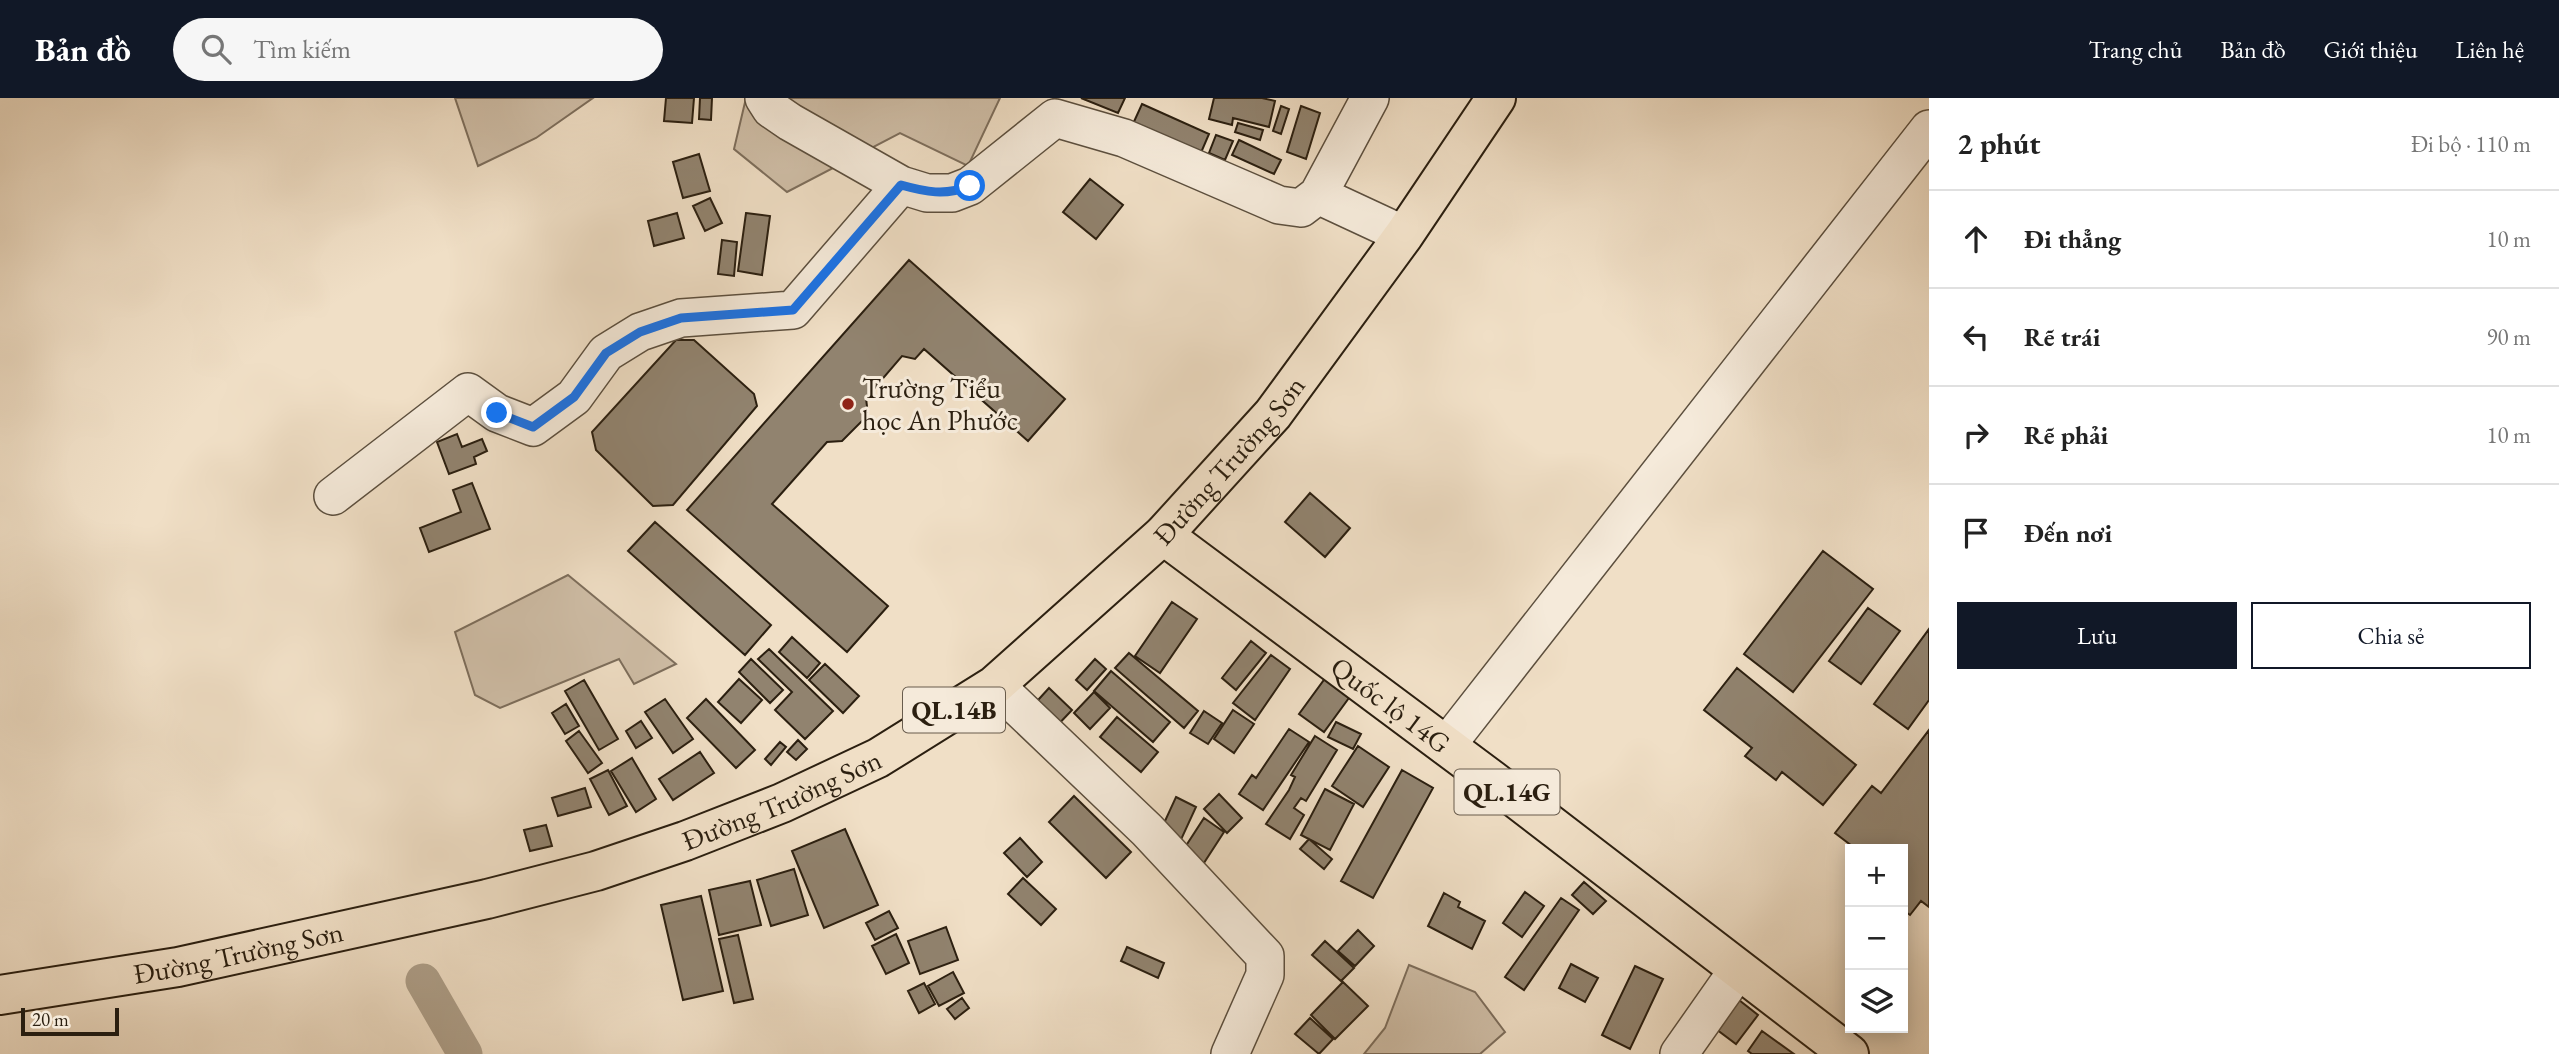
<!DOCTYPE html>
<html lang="vi">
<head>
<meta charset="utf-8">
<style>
	:root { --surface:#fff; --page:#f6f6f6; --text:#222; --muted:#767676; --line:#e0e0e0; --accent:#111827 }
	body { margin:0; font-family:"EB Garamond",serif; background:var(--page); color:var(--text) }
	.controls { position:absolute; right:21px; bottom:21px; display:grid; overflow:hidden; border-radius:0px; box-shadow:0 4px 18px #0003 }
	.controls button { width:63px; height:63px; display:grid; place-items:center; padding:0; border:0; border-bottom:2px solid var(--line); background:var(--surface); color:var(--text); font:35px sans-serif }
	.scale { position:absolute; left:21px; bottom:18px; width:98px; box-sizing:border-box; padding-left:7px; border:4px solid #2b1f10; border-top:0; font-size:19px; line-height:24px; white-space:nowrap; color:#2b1f10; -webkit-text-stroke:5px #f5eada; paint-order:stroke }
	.stop { position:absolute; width:21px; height:21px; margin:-16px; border:5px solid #1a73e8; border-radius:50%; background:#fff }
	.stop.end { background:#1a73e8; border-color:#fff; box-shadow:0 2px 7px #0008 }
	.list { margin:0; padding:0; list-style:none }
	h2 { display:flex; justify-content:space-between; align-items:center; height:91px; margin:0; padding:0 28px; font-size:30px }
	h2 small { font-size:23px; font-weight:400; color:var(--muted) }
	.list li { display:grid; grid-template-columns:46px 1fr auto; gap:21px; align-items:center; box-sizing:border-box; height:98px; padding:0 28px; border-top:2px solid var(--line) }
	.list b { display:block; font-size:26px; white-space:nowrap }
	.list em { font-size:23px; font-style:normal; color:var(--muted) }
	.actions { display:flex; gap:14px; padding:21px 28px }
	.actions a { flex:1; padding:16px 0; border:2px solid var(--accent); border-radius:0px; text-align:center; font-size:24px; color:var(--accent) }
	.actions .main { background:var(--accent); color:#fff }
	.icon { flex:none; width:38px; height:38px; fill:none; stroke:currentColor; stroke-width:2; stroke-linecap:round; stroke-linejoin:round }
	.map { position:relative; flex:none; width:1929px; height:956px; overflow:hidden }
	header { display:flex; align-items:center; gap:42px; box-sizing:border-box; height:98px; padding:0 35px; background:var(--accent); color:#fff }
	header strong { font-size:33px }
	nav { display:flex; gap:38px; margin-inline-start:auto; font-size:24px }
	.search { width:490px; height:63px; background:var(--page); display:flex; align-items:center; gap:18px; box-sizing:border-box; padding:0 24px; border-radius:38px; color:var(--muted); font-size:26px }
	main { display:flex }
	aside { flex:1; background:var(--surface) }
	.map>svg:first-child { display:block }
</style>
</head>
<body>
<header>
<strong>Bản đồ</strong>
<div class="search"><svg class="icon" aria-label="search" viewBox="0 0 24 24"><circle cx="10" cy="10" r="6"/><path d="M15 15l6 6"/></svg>Tìm kiếm</div>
<nav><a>Trang chủ</a><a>Bản đồ</a><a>Giới thiệu</a><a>Liên hệ</a></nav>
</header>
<main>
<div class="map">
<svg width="1929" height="956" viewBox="0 0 1929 956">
	<rect width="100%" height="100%" fill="#f0dfc6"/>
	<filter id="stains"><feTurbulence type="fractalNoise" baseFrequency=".00286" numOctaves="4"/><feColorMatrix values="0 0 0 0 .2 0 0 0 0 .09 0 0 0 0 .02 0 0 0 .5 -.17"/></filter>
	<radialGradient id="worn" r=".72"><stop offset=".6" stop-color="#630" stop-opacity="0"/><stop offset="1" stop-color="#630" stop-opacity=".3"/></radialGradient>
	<path fill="#cfbea7" stroke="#7d6e5c" stroke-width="2" d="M455 0H593L536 40 478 68Z
		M746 0H1000L968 68 900 35 787 94 734 51Z
		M568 477 676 566 634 586 619 561 500 610 475 597 455 534Z
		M1409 867 1475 894 1505 934 1480 956H1364L1385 930Z"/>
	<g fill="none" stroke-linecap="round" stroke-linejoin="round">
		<path stroke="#ad9e88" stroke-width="35" d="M423 883 465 956"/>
	</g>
	<path fill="#91836f" stroke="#2b1f10" stroke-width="2" d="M666 0H694L692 25 664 23Z
		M700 0H712L711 22 699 21Z
		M1081 0H1125L1118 15Z
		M1214 0H1262L1275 3 1269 29 1233 20 1232 27 1209 21Z
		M1142 6 1209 36 1200 57 1132 28Z
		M1281 8 1289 11 1281 36 1273 33Z
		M1301 8 1320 15 1306 61 1287 54Z
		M1238 25 1263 32 1260 42 1235 34Z
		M1216 37 1233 43 1225 62 1209 55Z
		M1239 42 1281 62 1274 76 1232 57Z
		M699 56 710 93 683 100 673 64Z
		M1090 81 1123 107 1096 141 1063 114Z
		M710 100 722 125 705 133 693 108Z
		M677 115 684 140 654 148 648 123Z
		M746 115 770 118 762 177 738 173Z
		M722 142 737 144 734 178 718 176Z
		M909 162 1065 301 1028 343 924 251 915 261 902 258 866 300 868 317 842 343 827 344 772 406 888 508 847 554 687 412Z
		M676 242H694L754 296 757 308 673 407 653 408 596 352 592 334Z
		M457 336 462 349 482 341 487 353 474 359 476 366 449 376 437 344Z
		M472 385 490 431 429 454 420 430 461 414 453 392Z
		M1310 395 1350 430 1325 459 1285 424Z
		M655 424 771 527 745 557 628 453Z
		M1823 453 1873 491 1793 594 1744 556Z
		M1172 504 1197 521 1160 575 1135 558Z
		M1868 510 1900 533 1861 586 1829 563Z
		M1929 531V602L1908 631 1874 606Z
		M792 539 820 565 807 580 779 554Z
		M1251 543 1266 555 1236 592 1222 580Z
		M769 551 833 613 805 641 775 612 792 594 758 561Z
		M1129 555 1198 613 1184 630 1115 570Z
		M1271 557 1290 571 1255 622 1233 605Z
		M751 561 783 592 770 605 739 574Z
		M1095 561 1106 571 1087 592 1076 582Z
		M825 566 859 598 843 615 809 582Z
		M1737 570 1856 667 1823 707 1782 674 1776 682 1745 658 1752 650 1704 612Z
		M1111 573 1170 624 1153 644 1094 593Z
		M1329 575 1354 593 1324 634 1299 616Z
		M739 581 762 602 741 625 718 604Z
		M584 582 618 641 599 652 565 593Z
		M1049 590 1072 612 1052 633 1029 612Z
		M1094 594 1110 610 1090 631 1074 615Z
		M665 601 693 641 673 655 645 614Z
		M706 601 755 652 736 670 687 620Z
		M566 606 579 628 565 636 552 615Z
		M1233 612 1254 626 1234 655 1214 641Z
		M1204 613 1222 625 1208 646 1190 635Z
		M1117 619 1158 654 1141 674 1100 639Z
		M641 623 652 640 636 650 626 633Z
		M1336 624 1361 636 1353 651 1328 639Z
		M1289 631 1309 644 1263 712 1239 696 1252 677 1256 680Z
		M1929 632V809L1921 803 1910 817 1903 812V751H1856L1835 735 1872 688 1881 695Z
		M579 633 602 665 588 675 566 643Z
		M1315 638 1337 652 1306 703 1301 700 1294 710 1304 717 1290 741 1266 726 1289 692 1295 679 1291 677Z
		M798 642 807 651 796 662 787 654Z
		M780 644 786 649 771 667 765 661Z
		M1358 648 1389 669 1363 709 1332 688Z
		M700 654 714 675 673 702 659 681Z
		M632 660 656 701 636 714 611 673Z
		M608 672 627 708 609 717 590 681Z
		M1402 672 1433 690 1373 800 1341 783Z
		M585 690 591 709 558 718 552 700Z
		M1325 691 1354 706 1330 752 1301 737Z
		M1219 696 1242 720 1227 735 1204 711Z
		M1074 698 1131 754 1106 780 1049 724Z
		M1176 699 1196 709 1179 746 1159 736Z
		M1204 720 1224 734 1200 771 1180 757Z
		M546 727 552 748 530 753 524 732Z
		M845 731 878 807 824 830 792 753Z
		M1020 740 1042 764 1027 779 1004 755Z
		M1309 741 1332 761 1324 771 1300 751Z
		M794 771 808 817 771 828 757 782Z
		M1023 780 1056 811 1041 827 1008 796Z
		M750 783 761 827 719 837 709 792Z
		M1584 784 1606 803 1593 816 1572 797Z
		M1525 794 1544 808 1522 839 1503 825Z
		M1444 795 1460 804 1458 809 1485 823 1472 851 1428 828Z
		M701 798 723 893 683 902 661 807Z
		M1561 800 1579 812 1524 892 1505 879Z
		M889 813 898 830 875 842 866 825Z
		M946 829 958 862 920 876 908 843Z
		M1358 832 1374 848 1355 868 1338 853Z
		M896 836 909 865 886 876 872 848Z
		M738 837 753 901 734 905 719 841Z
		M1325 843 1354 870 1341 883 1312 857Z
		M1127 849 1164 865 1158 880 1121 863Z
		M1571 866 1598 880 1585 904 1559 890Z
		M1635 868 1663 881 1630 951 1602 937Z
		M953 874 964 895 939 908 928 888Z
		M1343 884 1368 908 1335 941 1311 917Z
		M924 885 935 906 919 915 908 893Z
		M962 900 969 910 955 921 947 911Z
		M1739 902 1758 917 1736 946 1716 931Z
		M1310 920 1333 941 1319 956 1295 936Z
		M1762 933 1794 956H1752L1748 953Z"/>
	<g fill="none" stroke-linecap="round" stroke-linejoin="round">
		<defs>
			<path id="minor" d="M764 0 771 11 790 24 901 87 927 95H952L970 88 1055 20 1124 40 1279 107 1301 110 1318 97 1404 137
				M1318 97 1370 0
				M333 398 468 294 497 315 533 329 574 299 606 255 640 234 681 220 793 212 901 87
				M995 587 1147 732 1265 858V877L1230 956
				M1446 648 1929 31
				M1679 956 1738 872"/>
			<g id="major">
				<path id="s1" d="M1163 437 1492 682 1849 956"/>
			</g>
			<g id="highway">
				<path id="s2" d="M0 897 178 869 487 801 596 773 685 743 782 705 878 660 995 587 1163 437 1273 316 1404 137 1496 0"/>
			</g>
		</defs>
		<use href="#minor" stroke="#5c4f3e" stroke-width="40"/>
		<use href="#major" stroke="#2b1f10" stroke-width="42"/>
		<use href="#highway" stroke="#2b1f10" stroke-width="42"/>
		<use href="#minor" stroke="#f5eada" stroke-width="37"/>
		<use href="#major" stroke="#f0dfc6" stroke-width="38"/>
		<use href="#highway" stroke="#f0dfc6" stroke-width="38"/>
	</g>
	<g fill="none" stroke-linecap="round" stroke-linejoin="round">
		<path stroke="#1a73e8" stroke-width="9" d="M497 315 533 329 574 299 606 255 640 234 681 220 793 212 901 87C926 94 945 98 970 88"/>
	</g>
	<circle fill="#8f2418" stroke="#f5eada" stroke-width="2.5" cx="848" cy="306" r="7"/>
	<g text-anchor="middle" stroke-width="6" stroke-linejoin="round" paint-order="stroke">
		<g fill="#f5eada" stroke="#685c4d" stroke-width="2">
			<rect x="903" y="589.5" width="102" height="45" rx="5"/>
			<rect x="1454.5" y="671.5" width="105" height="45" rx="5"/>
		</g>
		<g font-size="26" font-weight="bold" fill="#2b1f10">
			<text x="954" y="621">QL.14B</text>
			<text x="1507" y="703">QL.14G</text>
		</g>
		<g font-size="28" fill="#2b1f10" stroke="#f5eada" text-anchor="start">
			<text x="862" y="300">Trường Tiểu<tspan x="862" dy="32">học An Phước</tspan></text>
		</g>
		<g font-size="28" fill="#2b1f10" stroke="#f5eada">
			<text dy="10" stroke="none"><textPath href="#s2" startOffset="1376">Đường Trường Sơn</textPath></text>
			<text dy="10" stroke="none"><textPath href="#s1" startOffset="284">Quốc lộ 14G</textPath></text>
			<text dy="10" stroke="none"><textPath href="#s2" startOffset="808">Đường Trường Sơn</textPath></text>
			<text dy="10" stroke="none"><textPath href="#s2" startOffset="242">Đường Trường Sơn</textPath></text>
		</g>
	</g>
	<rect width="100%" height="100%" filter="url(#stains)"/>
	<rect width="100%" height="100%" fill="url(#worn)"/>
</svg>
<div class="controls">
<button>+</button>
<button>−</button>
<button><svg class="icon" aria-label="layers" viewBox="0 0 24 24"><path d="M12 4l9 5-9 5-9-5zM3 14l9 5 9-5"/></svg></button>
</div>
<div class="scale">20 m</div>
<div class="stop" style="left:970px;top:88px"></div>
<div class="stop end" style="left:497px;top:315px"></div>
</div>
<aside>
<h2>2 phút<small>Đi bộ · 110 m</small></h2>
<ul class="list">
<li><svg class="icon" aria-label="ahead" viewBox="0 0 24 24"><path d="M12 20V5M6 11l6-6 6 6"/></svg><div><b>Đi thẳng</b></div><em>10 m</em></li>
<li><svg class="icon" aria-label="left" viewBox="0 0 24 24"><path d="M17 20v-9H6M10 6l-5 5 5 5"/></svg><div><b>Rẽ trái</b></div><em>90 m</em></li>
<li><svg class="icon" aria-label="right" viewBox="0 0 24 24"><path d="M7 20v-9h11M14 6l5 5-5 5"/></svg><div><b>Rẽ phải</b></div><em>10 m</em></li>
<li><svg class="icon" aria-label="arrive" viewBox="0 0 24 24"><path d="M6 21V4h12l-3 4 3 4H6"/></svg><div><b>Đến nơi</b></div></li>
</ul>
<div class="actions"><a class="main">Lưu</a><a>Chia sẻ</a></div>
</aside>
</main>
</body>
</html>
